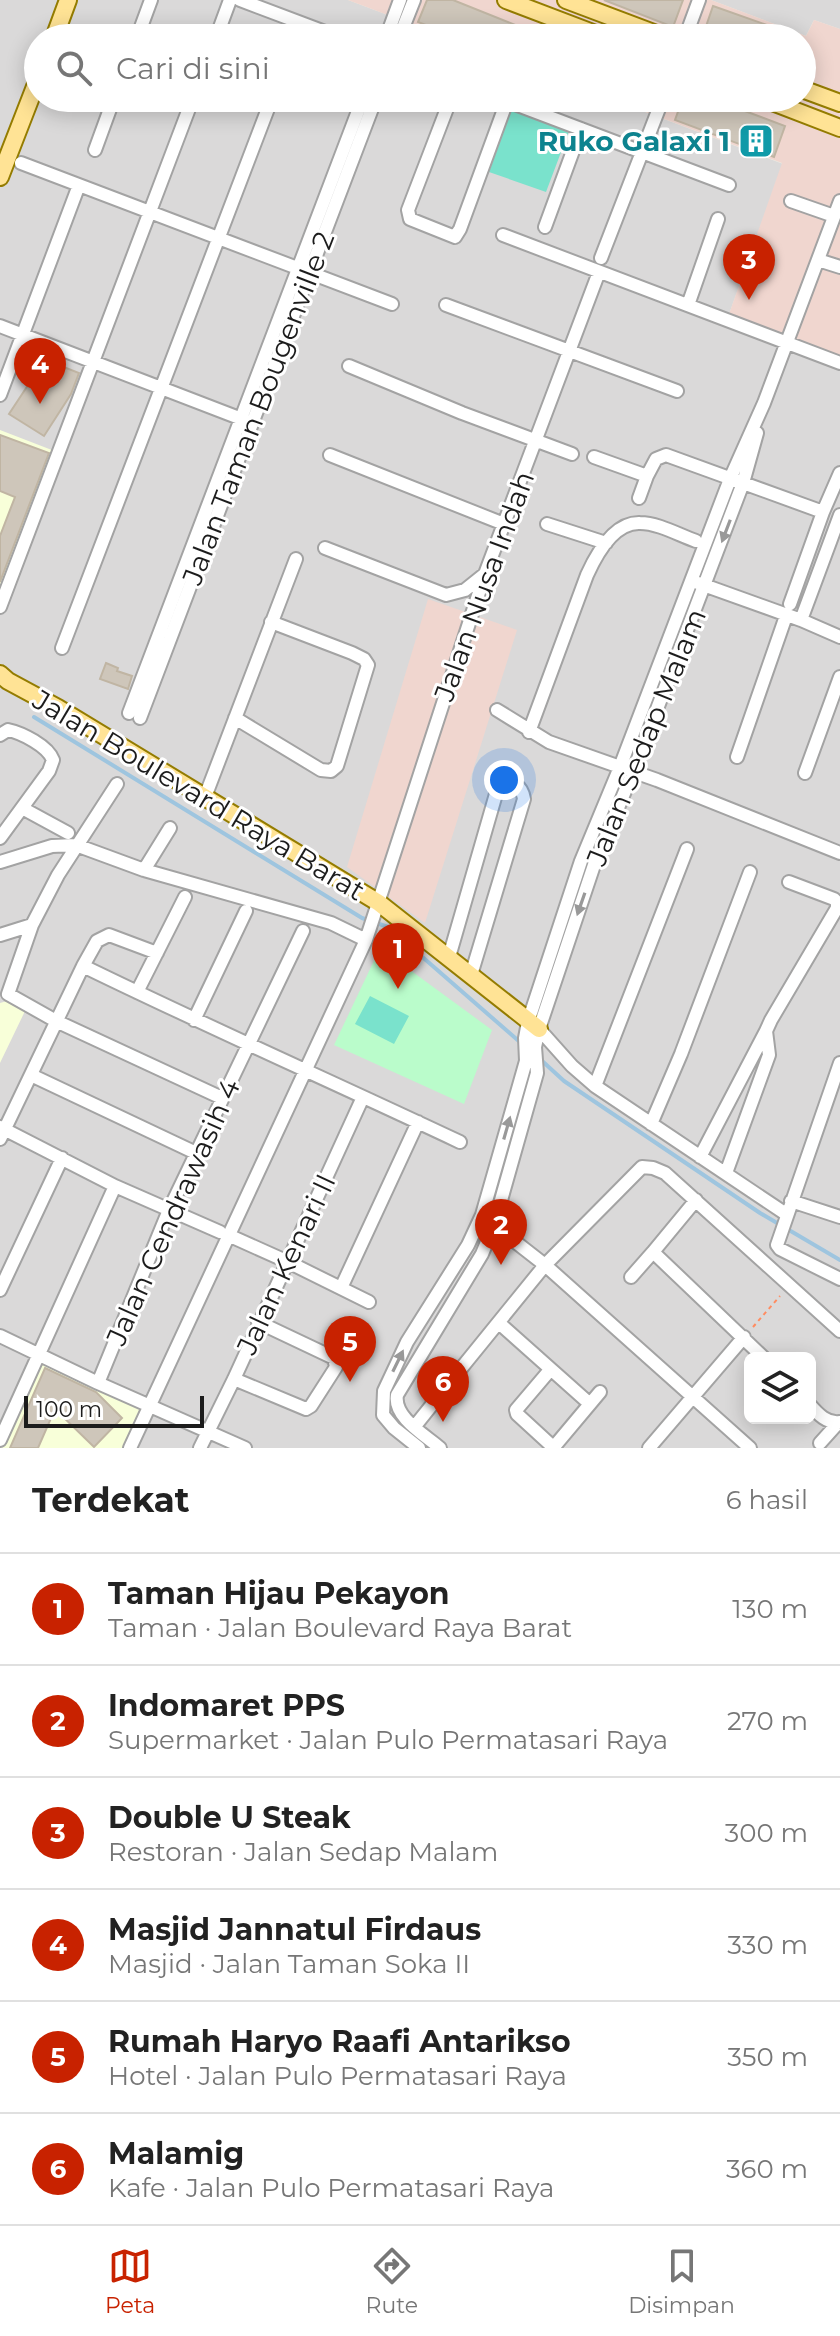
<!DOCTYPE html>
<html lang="id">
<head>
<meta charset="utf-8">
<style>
	:root { --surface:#fff; --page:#f6f6f6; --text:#222; --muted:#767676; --line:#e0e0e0; --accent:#c82200 }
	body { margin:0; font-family:Montserrat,sans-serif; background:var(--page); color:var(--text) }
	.controls { position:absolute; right:24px; bottom:24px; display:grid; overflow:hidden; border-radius:12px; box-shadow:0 4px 20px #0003 }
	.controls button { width:72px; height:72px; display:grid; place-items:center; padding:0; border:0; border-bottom:2px solid var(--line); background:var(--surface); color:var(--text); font:40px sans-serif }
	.scale { position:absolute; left:24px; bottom:20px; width:180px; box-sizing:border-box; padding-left:8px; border:4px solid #1c1c1c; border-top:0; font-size:22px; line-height:28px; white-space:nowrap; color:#1c1c1c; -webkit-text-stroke:6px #fff; paint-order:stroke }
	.you { position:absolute; left:504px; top:780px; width:28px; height:28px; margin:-20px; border:6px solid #fff; border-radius:50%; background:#1a73e8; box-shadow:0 0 0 12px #1a73e833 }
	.badge { display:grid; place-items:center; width:52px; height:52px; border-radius:50%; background:var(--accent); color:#fff; font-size:26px; font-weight:700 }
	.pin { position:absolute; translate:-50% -66px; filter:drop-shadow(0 2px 4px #0008) }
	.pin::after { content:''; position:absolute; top:42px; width:28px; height:24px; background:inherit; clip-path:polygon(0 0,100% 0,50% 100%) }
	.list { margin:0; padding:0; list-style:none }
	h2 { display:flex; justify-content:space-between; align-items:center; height:104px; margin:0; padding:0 32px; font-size:34px }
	h2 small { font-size:26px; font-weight:400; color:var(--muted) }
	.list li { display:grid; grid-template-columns:52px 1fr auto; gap:24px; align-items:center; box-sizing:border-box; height:112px; padding:0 32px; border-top:2px solid var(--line) }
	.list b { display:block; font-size:30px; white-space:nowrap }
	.list p { margin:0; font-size:26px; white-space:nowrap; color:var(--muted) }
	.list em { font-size:26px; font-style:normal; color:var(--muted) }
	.icon { flex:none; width:44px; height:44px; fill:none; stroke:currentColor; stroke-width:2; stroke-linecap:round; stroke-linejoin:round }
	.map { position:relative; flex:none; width:840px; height:1448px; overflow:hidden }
	.search { position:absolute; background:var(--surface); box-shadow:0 4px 20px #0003; left:24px; right:24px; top:24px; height:88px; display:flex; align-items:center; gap:20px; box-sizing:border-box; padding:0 28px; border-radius:44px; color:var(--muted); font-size:30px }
	.sheet { height:776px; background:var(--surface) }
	nav { display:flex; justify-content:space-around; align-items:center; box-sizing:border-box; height:112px; border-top:2px solid var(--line); background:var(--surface); font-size:22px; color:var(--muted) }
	nav a { display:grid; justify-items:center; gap:4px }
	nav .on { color:var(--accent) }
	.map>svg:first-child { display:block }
</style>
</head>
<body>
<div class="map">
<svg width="840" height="1448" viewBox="0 0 840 1448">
	<rect width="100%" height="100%" fill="#eeece1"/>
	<path fill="#dad9d9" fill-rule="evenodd" d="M0 0H348L449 38H38V98H608L783 164 728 317 840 359V1448H0ZM750 1358H810V1418H750Z
		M711 0H840V29L814 20 806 36Z"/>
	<path fill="#f0d6cf" d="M348 0H711L806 36 814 20 840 29V359L728 317 782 163 608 98H802V38H449Z
		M428 599 517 630 425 923 347 867Z"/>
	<path fill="#f8ffd9" d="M0 430 57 452 0 606Z
		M7 1001 26 1009 0 1063V1003Z
		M40 1361 144 1408 127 1448H1Z"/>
	<path fill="#bafccb" d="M380 948 492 1030 464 1104 334 1045Z"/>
	<path fill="#7ae2cc" d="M511 110 569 131 546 192 489 172Z
		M370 996 409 1016 394 1044 355 1024Z"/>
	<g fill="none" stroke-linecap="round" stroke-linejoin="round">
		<path stroke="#9ec5df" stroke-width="4" d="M34 717 362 918 388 927 521 1043
			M540 1059 564 1081 760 1213 840 1260"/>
	</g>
	<path fill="#cec6ba" stroke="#c0b5a3" stroke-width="2" d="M427 0H453L548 38H459L418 22Z
		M604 0H683L673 27Z
		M713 6 801 37V38H702Z
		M683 98H710L785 126 774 157 675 120Z
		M31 354 79 373 71 394 44 436 9 414 38 370 27 365Z
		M0 435 49 453 0 582V536L15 497 0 491Z
		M106 663 118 668 117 671 132 676 128 689 100 679Z
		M45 1368 96 1392 122 1418 94 1447 55 1409 38 1448H10Z"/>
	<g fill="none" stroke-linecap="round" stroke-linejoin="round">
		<defs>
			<path id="minor" d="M240 0 341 38
				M137 38 151 0
				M216 38 230 0
				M386 38 400 0
				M399 38 414 0
				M685 38 699 0
				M451 98 408 210 410 219 455 237 460 229 507 101
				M499 98 729 185
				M95 150 114 98
				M21 163 392 304
				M791 201 834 216
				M545 227 581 129
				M503 235 840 363
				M601 258 663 98
				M818 260 840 267
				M446 305 677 391
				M688 305 718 219
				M0 326 247 421
				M349 366 462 413 572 454
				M0 395 79 185
				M330 455 504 524
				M594 457 647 476 656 459 666 455 823 512 840 473
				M639 498 647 476
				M547 524 606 543
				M325 548 446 595 465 590 485 574
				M698 583 801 620 840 637
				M790 604 823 512
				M0 607 193 98
				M801 620 840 515
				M62 648 272 98
				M497 710 549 742 657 780 840 853
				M129 713 363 98
				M140 718 376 98
				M235 718 321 770 331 771 337 766 368 665 364 659 352 653 271 622
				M529 732 587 575C596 555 614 522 640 523 658 523 679 535 696 541
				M0 735 8 730C22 733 48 746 53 760L49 771 0 838
				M737 757 786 616
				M805 773 840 677
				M117 784 58 875 32 925 8 994 56 1021 222 1098
				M205 797 296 559
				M22 808 68 833
				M0 862 52 846 76 845 144 870 331 923 366 940
				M144 870 170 828
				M0 935 32 925
				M449 957 496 794 500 783C513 780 522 786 524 799L471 975
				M83 966C208 1027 335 1083 460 1142
				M137 992 185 897
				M194 1020 246 911
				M539 1029 572 1066 595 1086 786 1214
				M840 1063 777 1245 780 1249 840 1279
				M31 1075 196 1153
				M595 1086 687 849
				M651 1124 681 1054 750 872
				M0 1127 115 1186 220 1232
				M0 1139 83 966 97 941 109 935 157 953
				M700 1157 766 1031
				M726 1173 769 1055 766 1031 771 1020 837 908V902L834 899 789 882
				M696 1200 653 1252 764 1358
				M791 1201 840 1217
				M490 1222 545 1265 750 1448
				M228 1235 286 1261 369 1302
				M631 1277 653 1252
				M341 1288 418 1122
				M0 1290 62 1158
				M499 1323 590 1404
				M0 1336 98 1383 245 1448
				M550 1370 516 1410 517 1414 554 1448
				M234 1379 306 1409 311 1406 336 1367 334 1358 258 1322
				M98 1383 169 1210 303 931
				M446 1387 545 1265 642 1167 653 1168 665 1173 840 1331
				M810 1405C818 1414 827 1424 840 1422
				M415 1426 439 1396
				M0 1440 115 1186
				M820 1443 838 1423
				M130 1448 366 940 485 574 599 272
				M200 1448 234 1379 363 1097
				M419 1448 394 1428 383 1415 384 1391 407 1342 468 1245 482 1215 526 1061 525 1038 528 1022 581 861 620 767 730 479 764 403 840 201
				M440 1448C425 1435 393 1417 397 1395L482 1254 494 1225 537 1073 535 1047 539 1029 594 865 633 772 743 483 757 433
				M553 1448 600 1392
				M649 1448 744 1337"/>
			<path id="major" d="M506 0 606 38
				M566 0 667 38
				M54 38 68 0
				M802 89 840 103
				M762 98 840 128
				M0 177 38 79
				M0 674 8 681 58 708 379 903 539 1029"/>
		</defs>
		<use href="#minor" stroke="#a3a3a3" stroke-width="16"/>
		<use href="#major" stroke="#947c00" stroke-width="20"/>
		<path stroke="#ff8c61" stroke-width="2" stroke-dasharray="4 4" stroke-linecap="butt" d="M753 1327 780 1296"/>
		<use href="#minor" stroke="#fff" stroke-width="12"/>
		<use href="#major" stroke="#ffe395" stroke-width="16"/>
	</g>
	<defs><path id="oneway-solid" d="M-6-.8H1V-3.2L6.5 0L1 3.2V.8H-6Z" transform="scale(2)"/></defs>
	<g fill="#999">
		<use href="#oneway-solid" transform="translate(726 531) rotate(111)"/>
		<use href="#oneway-solid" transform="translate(581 904) rotate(109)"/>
		<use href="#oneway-solid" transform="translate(507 1128) rotate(-74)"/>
		<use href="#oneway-solid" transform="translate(398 1361) rotate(-64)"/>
	</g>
	<defs>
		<symbol id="building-square" viewBox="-11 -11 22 22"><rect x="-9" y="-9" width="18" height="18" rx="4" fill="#0f9aa8" stroke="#fff"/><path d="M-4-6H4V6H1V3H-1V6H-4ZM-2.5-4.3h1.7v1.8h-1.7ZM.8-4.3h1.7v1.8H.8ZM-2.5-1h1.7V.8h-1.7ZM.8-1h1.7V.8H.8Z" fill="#fff"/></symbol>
	</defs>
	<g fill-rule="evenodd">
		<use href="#building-square" x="736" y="121" width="40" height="40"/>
	</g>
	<g text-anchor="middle" stroke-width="6" stroke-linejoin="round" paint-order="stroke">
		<g font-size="28" font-weight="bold" fill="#0d838f" stroke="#fff" text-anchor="end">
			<text x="730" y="151">Ruko Galaxi 1</text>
		</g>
		<g font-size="28" fill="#1c1c1c" stroke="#fff">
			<text transform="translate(258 408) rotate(-69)" y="10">Jalan Taman Bougenville 2</text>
			<text transform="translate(484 586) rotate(-70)" y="10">Jalan Nusa Indah</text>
			<text transform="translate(646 737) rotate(-68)" y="10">Jalan Sedap Malam</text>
			<text transform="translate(199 795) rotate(31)" y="10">Jalan Boulevard Raya Barat</text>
			<text transform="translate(173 1212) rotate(-66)" y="10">Jalan Cendrawasih 4</text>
			<text transform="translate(286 1264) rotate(-65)" y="10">Jalan Kenari II</text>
		</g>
	</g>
</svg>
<div class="controls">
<button><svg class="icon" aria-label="layers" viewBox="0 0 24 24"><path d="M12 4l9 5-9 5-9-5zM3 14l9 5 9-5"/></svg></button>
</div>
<div class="scale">100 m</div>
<div class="you"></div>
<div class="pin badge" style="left:398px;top:989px">1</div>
<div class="pin badge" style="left:501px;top:1265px">2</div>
<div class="pin badge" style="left:749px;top:300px">3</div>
<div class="pin badge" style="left:40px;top:404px">4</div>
<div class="pin badge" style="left:350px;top:1382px">5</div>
<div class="pin badge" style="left:443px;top:1422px">6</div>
<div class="search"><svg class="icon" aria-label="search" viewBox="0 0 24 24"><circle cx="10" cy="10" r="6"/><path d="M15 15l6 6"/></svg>Cari di sini</div>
</div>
<section class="sheet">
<h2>Terdekat<small>6 hasil</small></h2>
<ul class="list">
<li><span class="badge">1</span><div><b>Taman Hijau Pekayon</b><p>Taman · Jalan Boulevard Raya Barat</p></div><em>130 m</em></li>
<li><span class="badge">2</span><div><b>Indomaret PPS</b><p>Supermarket · Jalan Pulo Permatasari Raya</p></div><em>270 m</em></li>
<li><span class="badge">3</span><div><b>Double U Steak</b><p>Restoran · Jalan Sedap Malam</p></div><em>300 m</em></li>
<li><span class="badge">4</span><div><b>Masjid Jannatul Firdaus</b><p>Masjid · Jalan Taman Soka II</p></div><em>330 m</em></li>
<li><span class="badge">5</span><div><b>Rumah Haryo Raafi Antarikso</b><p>Hotel · Jalan Pulo Permatasari Raya</p></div><em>350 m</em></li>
<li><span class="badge">6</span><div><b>Malamig</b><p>Kafe · Jalan Pulo Permatasari Raya</p></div><em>360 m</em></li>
</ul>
</section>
<nav>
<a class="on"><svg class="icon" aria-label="map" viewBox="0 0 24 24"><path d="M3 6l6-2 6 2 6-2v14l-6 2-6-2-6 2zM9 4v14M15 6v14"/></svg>Peta</a>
<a><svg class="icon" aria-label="directions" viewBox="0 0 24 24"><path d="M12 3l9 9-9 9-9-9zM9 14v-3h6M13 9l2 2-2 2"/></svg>Rute</a>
<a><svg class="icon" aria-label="saved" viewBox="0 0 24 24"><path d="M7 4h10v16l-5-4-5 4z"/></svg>Disimpan</a>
</nav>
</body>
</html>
